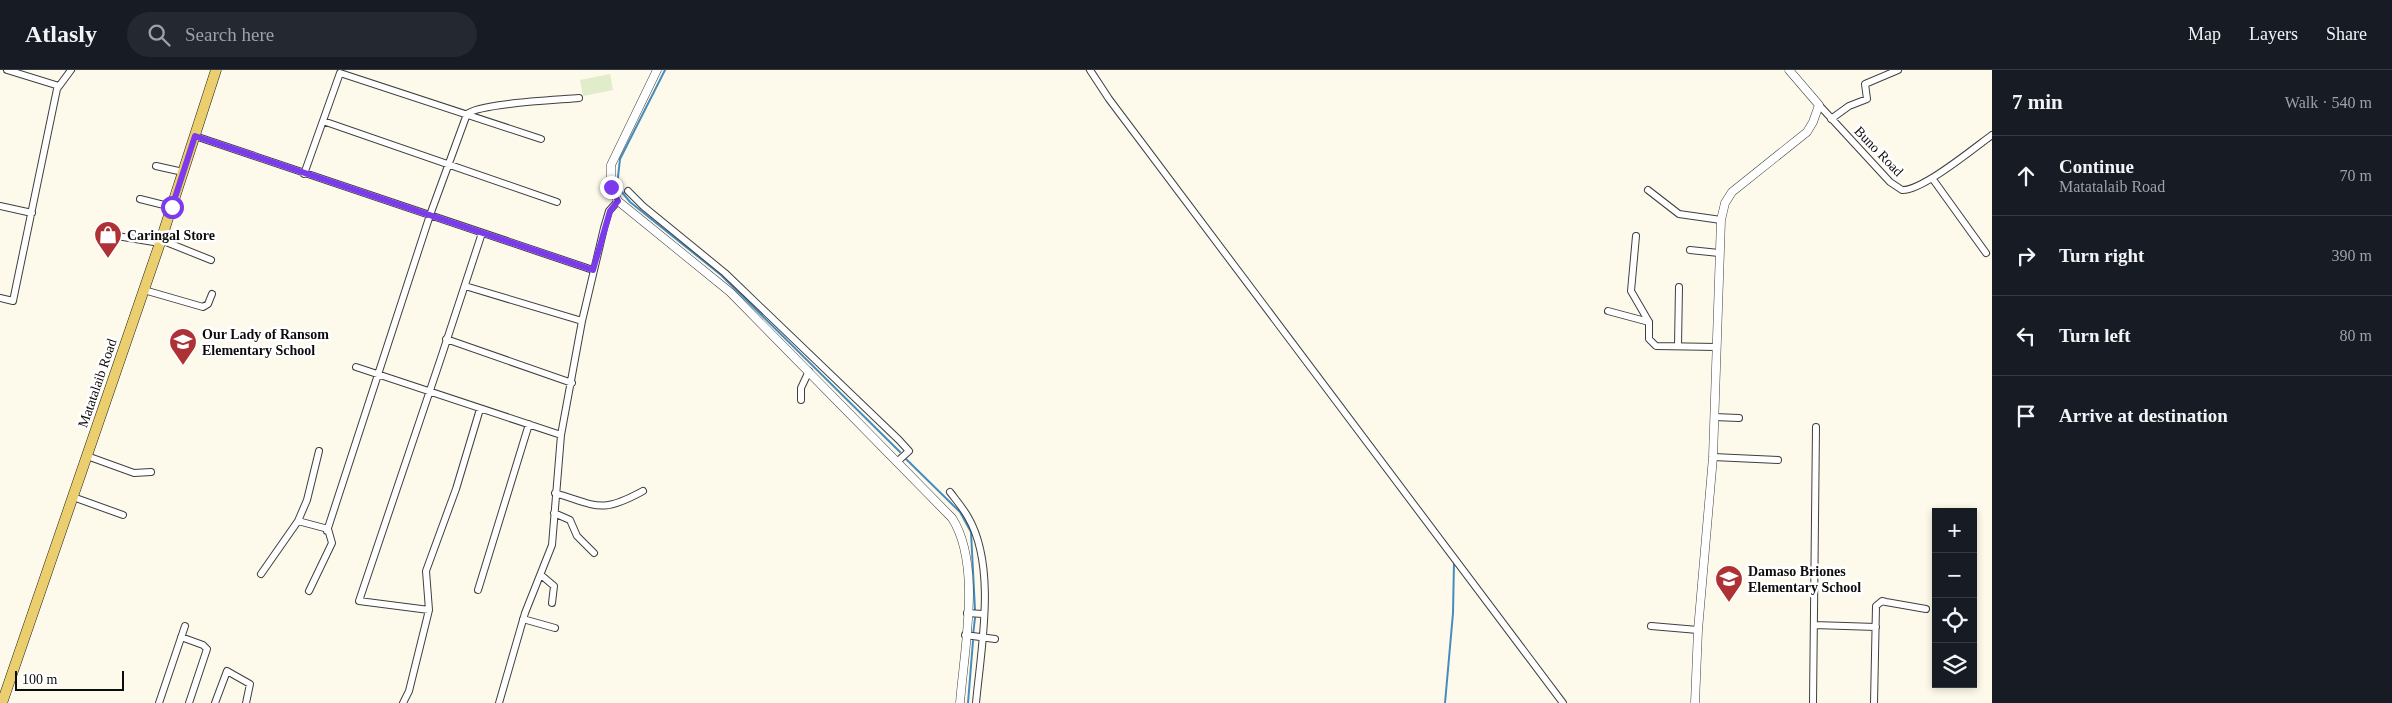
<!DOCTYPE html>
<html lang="en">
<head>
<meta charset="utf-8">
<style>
	:root { --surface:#171b24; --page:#242831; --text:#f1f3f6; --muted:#9ea1a6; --line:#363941 }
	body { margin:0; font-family:Georgia,serif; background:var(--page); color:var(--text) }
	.controls { position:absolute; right:15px; bottom:15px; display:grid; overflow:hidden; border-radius:0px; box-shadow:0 2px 8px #0003 }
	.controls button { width:45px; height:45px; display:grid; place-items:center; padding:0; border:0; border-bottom:1px solid var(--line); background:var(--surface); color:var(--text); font:25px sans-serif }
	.scale { position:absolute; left:15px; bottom:12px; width:109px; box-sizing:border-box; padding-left:5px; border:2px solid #0c0c0c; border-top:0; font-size:14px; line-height:18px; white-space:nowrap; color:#0c0c0c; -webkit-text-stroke:4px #fff; paint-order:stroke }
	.stop { position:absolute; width:15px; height:15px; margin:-11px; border:4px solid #7c3aed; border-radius:50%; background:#fff }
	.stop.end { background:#7c3aed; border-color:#fff; box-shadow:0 1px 5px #0008 }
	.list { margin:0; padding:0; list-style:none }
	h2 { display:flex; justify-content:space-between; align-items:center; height:65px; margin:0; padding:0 20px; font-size:21px }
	h2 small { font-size:16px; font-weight:400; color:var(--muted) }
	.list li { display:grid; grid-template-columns:32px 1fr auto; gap:15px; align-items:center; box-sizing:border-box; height:80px; padding:0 20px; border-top:1px solid var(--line) }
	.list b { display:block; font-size:19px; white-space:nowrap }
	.list p { margin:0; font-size:16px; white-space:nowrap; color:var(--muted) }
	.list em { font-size:16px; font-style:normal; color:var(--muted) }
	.icon { flex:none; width:28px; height:28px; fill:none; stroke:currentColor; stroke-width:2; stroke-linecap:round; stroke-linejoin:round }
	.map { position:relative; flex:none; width:1992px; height:633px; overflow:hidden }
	header { display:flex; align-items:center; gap:30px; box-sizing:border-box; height:70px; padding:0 25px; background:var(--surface); border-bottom:1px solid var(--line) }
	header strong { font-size:24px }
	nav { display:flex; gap:28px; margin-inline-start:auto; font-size:18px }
	.search { width:350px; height:45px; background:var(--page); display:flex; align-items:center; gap:12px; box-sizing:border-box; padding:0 18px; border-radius:28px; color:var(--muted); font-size:19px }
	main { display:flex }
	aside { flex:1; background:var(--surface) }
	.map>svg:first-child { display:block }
</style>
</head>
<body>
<header>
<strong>Atlasly</strong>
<div class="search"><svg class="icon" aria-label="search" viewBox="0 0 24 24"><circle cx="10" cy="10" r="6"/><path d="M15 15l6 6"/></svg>Search here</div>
<nav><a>Map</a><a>Layers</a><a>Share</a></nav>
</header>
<main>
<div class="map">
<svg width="1992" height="633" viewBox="0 0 1992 633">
	<rect width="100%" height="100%" fill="#fdfaec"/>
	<path fill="#e0ecca" d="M610 4 613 20 583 26 580 10Z"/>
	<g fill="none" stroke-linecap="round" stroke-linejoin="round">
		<path stroke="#448cbf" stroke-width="2" d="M665 0 620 89 617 116 630 132 721 205 900 382
			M906 389 960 442 971 462 975 540
			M973 565 975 548
			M968 633 973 571
			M1445 633 1453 543 1454 492"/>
		<defs>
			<path id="minor" d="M7 0 59 16
				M1090 0 1109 29 1563 633
				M1819 35 1890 112 1902 120C1922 121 1974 78 1992 65
				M1831 49 1849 36 1867 29 1865 14 1898 0
				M323 51 557 132
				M195 66 593 200
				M156 96 183 102
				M304 104 340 3 541 69
				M1932 108 1986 183
				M1648 120 1679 144 1721 150
				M628 121 643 136 725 203 899 370 909 381 898 391
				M140 129 172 137
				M0 136 32 143
				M117 166 160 173
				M1636 166 1631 221 1649 252V269L1656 276 1717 277
				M161 170 211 190
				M1690 180 1719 183
				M465 216 582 251
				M144 220 203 237 208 234 212 224
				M0 228 13 231 57 19 71 0
				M1608 241 1649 252
				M446 269 572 313
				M1678 275 1679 217
				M356 297 561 365
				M801 330V318L809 301
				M1714 347 1739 348
				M87 386 134 403 151 402
				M1713 387 1778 390
				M950 422C956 430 963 438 968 447 997 497 981 578 976 633
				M555 423C598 436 601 444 643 421
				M73 427 123 445
				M554 443 570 450 577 466 594 483
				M327 461 430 145 467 44C480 33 558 30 579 28
				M261 504 298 451
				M541 505 554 516 552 533
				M478 520 529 354
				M309 521 332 473 328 459 298 451 307 430 319 381
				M429 540 359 531C401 408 442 286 482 163
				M967 543 983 544
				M523 549 555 558
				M1814 555 1876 557
				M1651 556 1698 560
				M965 565 995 569
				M181 567 203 575 207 579 189 633
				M159 633 185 556
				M215 633 227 601 250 614 246 633
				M403 633 409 621 429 540 426 501 456 419 480 339
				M499 633 525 543 552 475 561 365 582 251 604 158 609 141 618 131
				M1813 633 1816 357
				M1874 633 1876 536 1882 531 1886 532 1926 539"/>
			<path id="tertiary" d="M657 0 611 95V117L618 131 730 222 952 448C982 495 964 579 960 633
				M1695 633 1698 560 1713 387 1721 150 1725 133 1732 122 1807 62 1813 52 1819 35 1789 0"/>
			<path id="primary" d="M2 633 160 173 216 0"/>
		</defs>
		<use href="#minor" stroke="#3f3f3f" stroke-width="8"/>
		<use href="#tertiary" stroke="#3f3f3f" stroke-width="9"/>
		<use href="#primary" stroke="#1d1d1d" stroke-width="11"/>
		<use href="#minor" stroke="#fff" stroke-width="6"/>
		<use href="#tertiary" stroke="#fff" stroke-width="8"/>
		<use href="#primary" stroke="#ebcf6e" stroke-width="10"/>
	</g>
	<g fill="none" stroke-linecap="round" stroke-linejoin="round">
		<path stroke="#7c3aed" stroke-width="6" d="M172 137 195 66 593 200 610 141 618 131 611 117"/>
	</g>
	<defs>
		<symbol id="shop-pin" viewBox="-11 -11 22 30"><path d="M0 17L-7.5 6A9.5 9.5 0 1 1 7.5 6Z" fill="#ae3235" stroke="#fff"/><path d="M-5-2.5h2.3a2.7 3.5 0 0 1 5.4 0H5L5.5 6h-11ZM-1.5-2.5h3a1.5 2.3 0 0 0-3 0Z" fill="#fff"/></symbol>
		<symbol id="school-pin" viewBox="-11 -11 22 30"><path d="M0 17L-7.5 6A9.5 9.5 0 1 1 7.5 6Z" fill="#ae3235" stroke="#fff"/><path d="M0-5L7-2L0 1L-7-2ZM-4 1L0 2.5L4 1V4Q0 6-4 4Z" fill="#fff"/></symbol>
	</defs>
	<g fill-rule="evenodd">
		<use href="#shop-pin" x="92" y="149" width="32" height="43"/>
		<use href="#school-pin" x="167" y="256" width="32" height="43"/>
		<use href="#school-pin" x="1713" y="493" width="32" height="43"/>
	</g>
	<g text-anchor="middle" stroke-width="5" stroke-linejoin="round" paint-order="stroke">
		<g font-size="14" fill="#0c0c0c" stroke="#fff">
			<text transform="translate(1879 81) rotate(46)" y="5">Buno Road</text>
			<text transform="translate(97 313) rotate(-71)" y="5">Matatalaib Road</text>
		</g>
		<g font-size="14" font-weight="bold" fill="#0c0c0c" stroke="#fff" text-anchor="start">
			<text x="127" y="170">Caringal Store</text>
			<text x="202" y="269">Our Lady of Ransom<tspan x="202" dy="16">Elementary School</tspan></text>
			<text x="1748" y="506">Damaso Briones<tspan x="1748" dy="16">Elementary School</tspan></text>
		</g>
	</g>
</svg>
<div class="controls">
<button>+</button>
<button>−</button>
<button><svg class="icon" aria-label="locate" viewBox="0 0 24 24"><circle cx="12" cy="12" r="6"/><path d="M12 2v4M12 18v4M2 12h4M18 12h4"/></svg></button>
<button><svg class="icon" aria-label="layers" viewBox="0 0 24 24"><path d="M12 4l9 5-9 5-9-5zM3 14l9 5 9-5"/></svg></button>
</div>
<div class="scale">100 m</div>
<div class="stop" style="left:172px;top:137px"></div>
<div class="stop end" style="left:611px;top:117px"></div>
</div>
<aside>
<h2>7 min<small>Walk · 540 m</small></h2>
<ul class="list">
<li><svg class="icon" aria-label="ahead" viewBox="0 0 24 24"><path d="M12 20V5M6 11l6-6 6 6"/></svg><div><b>Continue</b><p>Matatalaib Road</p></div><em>70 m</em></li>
<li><svg class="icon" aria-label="right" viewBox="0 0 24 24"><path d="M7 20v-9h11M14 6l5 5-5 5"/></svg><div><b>Turn right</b></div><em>390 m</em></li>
<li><svg class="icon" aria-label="left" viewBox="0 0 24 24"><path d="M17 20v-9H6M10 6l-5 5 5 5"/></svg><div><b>Turn left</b></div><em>80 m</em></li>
<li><svg class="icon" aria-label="arrive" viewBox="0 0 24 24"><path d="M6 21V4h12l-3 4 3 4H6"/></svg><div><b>Arrive at destination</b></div></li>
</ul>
</aside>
</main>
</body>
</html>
